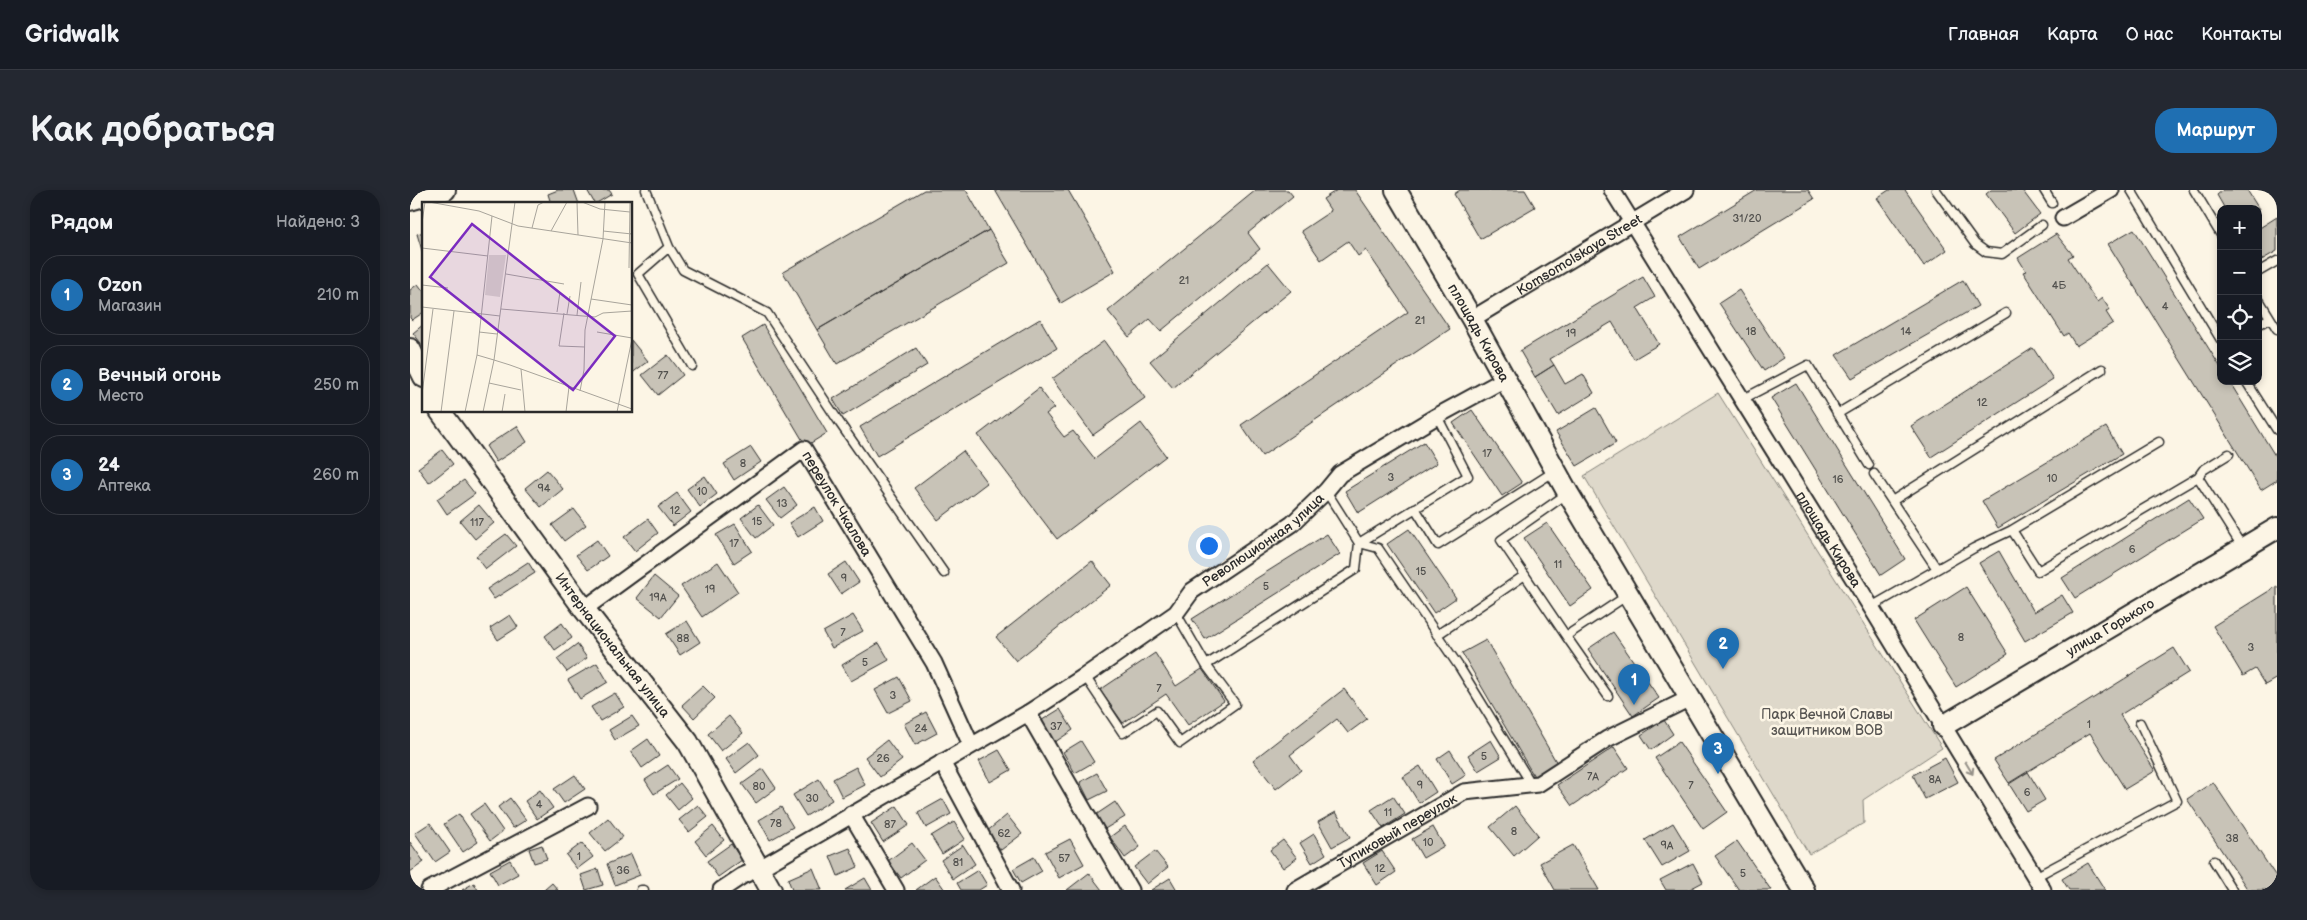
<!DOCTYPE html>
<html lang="ru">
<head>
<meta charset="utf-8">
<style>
	:root { --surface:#171b24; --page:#242831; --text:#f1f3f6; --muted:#9ea1a6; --line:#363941; --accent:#1f6fb2 }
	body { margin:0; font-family:"Balsamiq Sans",sans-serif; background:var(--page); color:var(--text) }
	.controls { position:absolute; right:15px; top:15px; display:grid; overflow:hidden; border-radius:10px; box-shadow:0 2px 8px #0003 }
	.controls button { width:45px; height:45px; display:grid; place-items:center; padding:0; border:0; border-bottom:1px solid var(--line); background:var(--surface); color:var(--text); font:25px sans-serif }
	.you { position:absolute; left:798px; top:355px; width:18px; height:18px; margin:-12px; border:4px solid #fff; border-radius:50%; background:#1a73e8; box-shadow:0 0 0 8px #1a73e833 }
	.badge { display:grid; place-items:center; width:32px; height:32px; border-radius:50%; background:var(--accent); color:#fff; font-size:16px; font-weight:700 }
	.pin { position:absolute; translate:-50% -41px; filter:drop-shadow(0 1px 2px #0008) }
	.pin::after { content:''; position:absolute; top:26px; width:18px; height:15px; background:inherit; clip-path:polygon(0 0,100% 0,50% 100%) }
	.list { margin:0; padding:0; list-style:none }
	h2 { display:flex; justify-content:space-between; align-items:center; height:65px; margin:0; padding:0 20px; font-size:21px }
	h2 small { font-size:16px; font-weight:400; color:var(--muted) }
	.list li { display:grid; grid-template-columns:32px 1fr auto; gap:15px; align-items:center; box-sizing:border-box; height:80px; margin:0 10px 10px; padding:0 10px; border:1px solid var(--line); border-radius:20px }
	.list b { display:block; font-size:19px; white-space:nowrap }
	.list p { margin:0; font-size:16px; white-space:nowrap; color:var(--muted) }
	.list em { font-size:16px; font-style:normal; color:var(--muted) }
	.icon { flex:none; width:28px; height:28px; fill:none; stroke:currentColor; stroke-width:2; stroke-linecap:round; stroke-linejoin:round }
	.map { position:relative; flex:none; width:1867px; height:700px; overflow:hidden; border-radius:20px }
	header { display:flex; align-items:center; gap:30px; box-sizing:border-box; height:70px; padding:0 25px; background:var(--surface); border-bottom:1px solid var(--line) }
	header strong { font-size:24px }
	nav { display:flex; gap:28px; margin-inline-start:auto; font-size:18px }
	.intro { display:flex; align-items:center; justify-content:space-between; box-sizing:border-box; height:120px; padding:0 30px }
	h1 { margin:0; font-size:35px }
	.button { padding:12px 22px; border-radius:20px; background:var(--accent); color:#fff; font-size:18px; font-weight:700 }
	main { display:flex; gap:30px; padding:0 30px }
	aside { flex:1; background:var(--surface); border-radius:20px; box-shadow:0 2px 8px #0003 }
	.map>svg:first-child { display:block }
</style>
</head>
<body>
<header>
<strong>Gridwalk</strong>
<nav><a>Главная</a><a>Карта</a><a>О нас</a><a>Контакты</a></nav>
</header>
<div class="intro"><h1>Как добраться</h1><a class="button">Маршрут</a></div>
<main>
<aside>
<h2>Рядом<small>Найдено: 3</small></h2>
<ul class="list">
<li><span class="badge">1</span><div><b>Ozon</b><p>Магазин</p></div><em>210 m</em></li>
<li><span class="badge">2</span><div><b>Вечный огонь</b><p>Место</p></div><em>250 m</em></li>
<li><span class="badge">3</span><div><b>24</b><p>Аптека</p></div><em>260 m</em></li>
</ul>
</aside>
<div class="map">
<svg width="1867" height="700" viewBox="0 0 1867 700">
	<rect width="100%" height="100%" fill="#fcf5e5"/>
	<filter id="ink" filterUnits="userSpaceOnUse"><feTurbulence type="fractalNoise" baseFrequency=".02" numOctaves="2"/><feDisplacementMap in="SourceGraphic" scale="10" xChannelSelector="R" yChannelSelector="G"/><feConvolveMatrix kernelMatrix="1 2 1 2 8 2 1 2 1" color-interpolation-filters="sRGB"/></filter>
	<g filter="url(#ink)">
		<path fill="#ded8ca" stroke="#84827a" d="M1308 203 1532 558 1453 610 1454 633 1399 664 1174 286Z"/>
		<path fill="#c8c3b7" stroke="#2b2b2b" d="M148 0H164L169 14H141L138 4Z
			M177 0H199L202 4 185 14Z
			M514 0H556L579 40 407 140 373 82Z
			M585 0H658L705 81 651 113Z
			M846 0H878L883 6 838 43 850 59 751 141 740 129 719 147 698 121Z
			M927 0H945L1040 139 852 266 831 235 998 122 956 60 948 66 938 51 911 70 891 41 921 21 913 9Z
			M1050 0H1115L1125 17 1070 49 1044 4Z
			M1347 0H1398L1404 9 1289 79 1270 47Z
			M1479 0H1495L1537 60 1514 76 1467 8Z
			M1581 0H1612L1630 24 1605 43 1576 4Z
			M1813 0H1837L1849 19H1815L1807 5Z
			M1867 27V61L1848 72V39Z
			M1724 39 1811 178V191H1819L1867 269V290L1851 300 1698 54Z
			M579 40 599 73 427 174 407 140Z
			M14 42V67L7 44Z
			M1646 44 1663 65 1658 68 1687 112 1692 108 1700 120 1696 122 1703 133 1666 156 1658 143 1654 146 1613 82 1616 81 1608 68Z
			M858 73 881 101 763 198 740 171Z
			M1233 87 1245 107 1227 118 1249 154 1224 169 1202 132 1140 169 1144 175 1125 187 1110 161Z
			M1553 90 1568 116 1442 188 1426 165Z
			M8 94 14 102V122L2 130 0 128V100Z
			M1329 100 1374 168 1354 181 1309 113Z
			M630 129 647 158 467 266 450 237Z
			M14 134V157L3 143Z
			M353 135 417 243 396 256 332 148Z
			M221 150 238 171 221 184Z
			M694 151 735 208 683 245 642 189Z
			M506 158 517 175 433 226 423 209Z
			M1623 158 1643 189 1521 267 1501 236Z
			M258 165 273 185 248 205 232 185Z
			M1144 175 1155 194 1173 184 1184 203 1148 225 1125 187Z
			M1386 193 1495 369 1471 385 1361 208Z
			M629 198 644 218 636 224 654 247 663 241 685 269 731 233 756 266 647 349 568 245Z
			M1186 218 1206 253 1167 276 1146 242Z
			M1062 220 1112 293 1092 306 1043 233Z
			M107 236 117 252 86 272 76 256Z
			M1696 237 1712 264 1588 338 1572 311Z
			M1014 252 1027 273 948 323 935 301Z
			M341 257 351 272 324 290 314 274Z
			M32 260 43 274 19 293 8 278Z
			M553 261 577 293 528 330 504 298Z
			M137 280 153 299 131 317 115 298Z
			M295 286 307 304 290 317 277 299Z
			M54 290 65 304 37 324 27 309Z
			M374 297 387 315 370 328 356 310Z
			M267 303 281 322 263 336 248 317Z
			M1779 308 1793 329 1665 408 1652 388Z
			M69 315 84 333 65 349 50 331Z
			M348 315 363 335 346 348 331 328Z
			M405 317 413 331 388 347 379 333Z
			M164 319 176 335 154 351 142 335Z
			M238 329 248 343 225 361 214 347Z
			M1137 333 1183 400 1160 416 1114 348Z
			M325 334 342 361 324 373 306 345Z
			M999 339 1046 408 1024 423 977 354Z
			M96 344 106 356 76 379 66 366Z
			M917 344 930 364 795 449 782 429Z
			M187 350 198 366 178 380 166 365Z
			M1589 361 1624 422 1652 405 1663 423 1615 451 1569 373Z
			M682 371 701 395 606 471 586 447Z
			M118 372 125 383 84 409 77 399Z
			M308 372 328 402 292 427 271 396Z
			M436 372 449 392 431 404 418 384Z
			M244 386 268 406 251 427 227 408Z
			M1867 396V488L1855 495 1845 479 1833 486 1803 436Z
			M1556 397 1598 464 1546 497 1504 430Z
			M100 425 108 437 88 450 80 438Z
			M443 425 453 441 422 458 413 442Z
			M277 431 290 452 270 465 256 444Z
			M152 433 162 448 145 460 135 446Z
			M1203 442 1249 508 1223 526 1178 459Z
			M1076 450 1148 575 1125 588 1052 463Z
			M469 453 479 470 441 491 432 475Z
			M167 454 177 468 157 482 147 469Z
			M1764 458 1779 482 1710 525 1745 581 1715 599 1680 543 1599 593 1584 570Z
			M745 463 766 496 792 479 814 511 778 535 756 504 713 533 690 500Z
			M187 473 198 492 170 509 158 490Z
			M489 487 502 511 478 523 465 500Z
			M293 496 305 508 284 528 272 515Z
			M934 499 957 529 938 543 927 529 880 565 891 580 866 599 843 570Z
			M205 503 214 517 190 531 181 517Z
			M650 519 663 540 642 554 629 532Z
			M516 522 527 543 505 555 494 534Z
			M222 526 229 536 205 550 199 540Z
			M319 526 333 543 311 561 298 544Z
			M1254 530 1263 544 1241 560 1231 545Z
			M238 549 249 566 232 578 221 561Z
			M477 550 492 570 470 587 455 567Z
			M1081 550 1091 567 1068 581 1058 565Z
			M671 551 684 572 665 583 653 562Z
			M339 552 349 565 326 583 316 569Z
			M1269 552 1317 622 1293 639 1245 568Z
			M1204 557 1218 578 1162 616 1147 595Z
			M589 560 601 580 580 592 569 571Z
			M1040 560 1056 585 1042 594 1027 569Z
			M1535 568 1548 592 1515 609 1503 585Z
			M258 575 268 589 244 604 235 590Z
			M1010 576 1026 602 1009 613 993 587Z
			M446 577 455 595 432 607 423 589Z
			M353 579 366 598 346 613 332 594Z
			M1618 582 1635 610 1616 621 1599 594Z
			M687 583 697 601 679 610 670 592Z
			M165 585 175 599 154 613 144 599Z
			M409 589 422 610 396 626 383 605Z
			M1803 592 1867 688V700H1838L1777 609Z
			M270 593 282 608 268 620 256 605Z
			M130 600 143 618 127 629 115 611Z
			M983 606 995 624 973 638 961 620Z
			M100 608 116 630 103 638 88 617Z
			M533 609 541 624 516 638 508 623Z
			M705 612 715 627 693 640 684 626Z
			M74 614 93 641 80 651 60 624Z
			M288 615 298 627 279 642 269 630Z
			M487 616 499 635 473 652 461 633Z
			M1105 616 1128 645 1104 666 1080 637Z
			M371 617 383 637 360 650 349 630Z
			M926 622 940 647 922 657 908 632Z
			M49 624 68 652 53 662 34 634Z
			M597 625 612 644 591 660 576 642Z
			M198 628 213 647 195 661 180 643Z
			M544 632 555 649 532 664 521 646Z
			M20 633 40 662 25 672 5 643Z
			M1263 633 1280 661 1252 677 1235 650Z
			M303 636 314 650 296 665 285 651Z
			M715 636 730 657 715 668 700 647Z
			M1023 637 1034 656 1013 668 1002 649Z
			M904 644 916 664 902 673 890 653Z
			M660 649 674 674 649 688 635 662Z
			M873 650 887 668 873 678 860 660Z
			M1327 651 1361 700H1329L1305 666Z
			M0 652 14 672 0 682Z
			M172 653 183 667 167 679 156 665Z
			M502 653 515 670 491 688 478 671Z
			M321 654 332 670 308 687 297 671Z
			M132 655 137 669 124 673 119 659Z
			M553 655 565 674 543 689 531 670Z
			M1163 655 1189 700H1145L1130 673Z
			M440 658 448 677 428 686 420 666Z
			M745 661 758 677 737 694 724 677Z
			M972 661 986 682 967 695 953 673Z
			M221 664 230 685 205 695 197 674Z
			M624 667 632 681 611 693 603 679Z
			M100 670 108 684 88 695 80 681Z
			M1283 673 1293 692 1278 700H1256L1250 690Z
			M1678 673 1695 700H1659L1652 689Z
			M403 678 412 700H382L378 689Z
			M188 679 193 695 176 700 171 685Z
			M568 680 577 695 569 700H551L547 693Z
			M679 683 692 700H657Z
			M525 686 535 700H506Z
			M455 688 462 700H435Z
			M760 688 767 700H741Z
			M64 693 68 700H52Z
			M142 693 148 700H134Z"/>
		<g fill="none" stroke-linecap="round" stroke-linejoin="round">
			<defs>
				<path id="lane" d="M236 0 259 57 273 80 357 123 429 232 534 383
					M1526 0 1565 54 1576 62 1592 64 1632 35
					M1634 0 1642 13
					M1721 0 1811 150
					M1784 0 1811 45
					M259 57 228 84 282 176
					M1848 82 1867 71
					M1848 108 1867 139
					M1848 135 1860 128
					M1836 191 1867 240
					M1331 210 1398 175 1459 275
					M1427 224 1596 123
					M1464 284 1527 379
					M1788 287 1793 280 1819 264
					M916 301 949 353 968 358 1050 478 1122 595
					M1158 303 1091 350 1156 446 1218 405
					M1482 311 1692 179
					M1005 318 1028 355 1145 281
					M1602 340 1628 381 1788 287 1833 358
					M1461 417 1564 358 1602 340 1749 252
					M1027 445 1115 385
					M1156 446 1198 506
					M796 475 946 379 949 353 1058 286 1027 226
					M675 486 713 543 747 521 770 553 825 514 796 475 766 423
					M1804 671 1822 700
					M1625 687 1767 611 1730 533
					M231 700H234"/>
				<g id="street">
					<path id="s1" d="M1202 0 1461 417 1633 700"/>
					<path d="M1653 28 1701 0"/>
					<path id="s2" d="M1062 129 1276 0"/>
					<path id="s3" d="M174 419 394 259 524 473 561 555"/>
					<path d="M618 523 720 700"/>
					<path d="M532 572 601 700"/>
					<path d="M441 624 486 700"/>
					<path d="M19 700 178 616"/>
					<path id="s4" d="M311 700 332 686 350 678 618 523 675 486 766 423 782 401 882 334 916 301 930 284 1027 226 1095 189"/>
					<path id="s5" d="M885 700 1054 602 1128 594 1197 549 1280 508"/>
				</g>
				<g id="secondary">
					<path id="s6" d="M986 0 1062 129 1158 303 1394 700"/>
					<path d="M0 10 35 0"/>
					<path d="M0 159 14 187"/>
					<path id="s7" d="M30 221 174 419 278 552 361 700"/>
					<path id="s8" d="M1533 536 1867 338"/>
				</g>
			</defs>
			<use href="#lane" stroke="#2b2b2b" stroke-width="11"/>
			<use href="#street" stroke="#2b2b2b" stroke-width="19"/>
			<use href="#secondary" stroke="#2b2b2b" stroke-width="24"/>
			<use href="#lane" stroke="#fcf5e5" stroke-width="8"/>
			<use href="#street" stroke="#fcf5e5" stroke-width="15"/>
			<use href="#secondary" stroke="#fcf5e5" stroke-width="20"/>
		</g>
		<defs><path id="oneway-shaft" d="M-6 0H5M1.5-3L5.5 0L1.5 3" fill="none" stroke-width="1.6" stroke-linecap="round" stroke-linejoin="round" transform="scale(1.25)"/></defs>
		<use stroke="#949088" href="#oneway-shaft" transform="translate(1559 578) rotate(59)"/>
	</g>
	<g text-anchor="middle" stroke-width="5" stroke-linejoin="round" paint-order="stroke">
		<g font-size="11" fill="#52514e">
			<text x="1337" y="32">31/20</text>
			<text x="774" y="94">21</text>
			<text x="1649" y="99">4Б</text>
			<text x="1755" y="120">4</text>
			<text x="1010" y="134">21</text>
			<text x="1341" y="145">18</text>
			<text x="1496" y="145">14</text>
			<text x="1161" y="147">19</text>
			<text x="253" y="189">77</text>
			<text x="1572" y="216">12</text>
			<text x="1077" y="267">17</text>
			<text x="333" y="277">8</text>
			<text x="981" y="291">3</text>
			<text x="1642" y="292">10</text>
			<text x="1428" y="293">16</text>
			<text x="134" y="302">94</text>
			<text x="292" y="305">10</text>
			<text x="372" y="317">13</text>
			<text x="265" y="324">12</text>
			<text x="347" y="335">15</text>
			<text x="67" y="336">117</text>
			<text x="324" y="357">17</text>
			<text x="1722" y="363">6</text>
			<text x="1148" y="378">11</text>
			<text x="1011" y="385">15</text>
			<text x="434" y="392">9</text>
			<text x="856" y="400">5</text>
			<text x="300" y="403">19</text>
			<text x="248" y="411">19А</text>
			<text x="433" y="446">7</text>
			<text x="1551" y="451">8</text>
			<text x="273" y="452">88</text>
			<text x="1841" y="461">3</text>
			<text x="455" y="476">5</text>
			<text x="749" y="502">7</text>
			<text x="483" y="509">3</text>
			<text x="1679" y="538">1</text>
			<text x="646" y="540">37</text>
			<text x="511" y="542">24</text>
			<text x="1074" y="570">5</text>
			<text x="473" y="572">26</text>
			<text x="1183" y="590">7А</text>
			<text x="1525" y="593">8А</text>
			<text x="1010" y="599">9</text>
			<text x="1281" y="599">7</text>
			<text x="349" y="600">80</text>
			<text x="1617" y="606">6</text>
			<text x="402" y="612">30</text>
			<text x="129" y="618">4</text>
			<text x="978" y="626">11</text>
			<text x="366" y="637">78</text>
			<text x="480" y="638">87</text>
			<text x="1104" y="645">8</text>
			<text x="594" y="647">62</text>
			<text x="1822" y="652">38</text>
			<text x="1018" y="656">10</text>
			<text x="1257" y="659">9А</text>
			<text x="169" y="670">1</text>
			<text x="654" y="672">57</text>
			<text x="548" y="676">81</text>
			<text x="970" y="682">12</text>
			<text x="213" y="684">36</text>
			<text x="1333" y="687">5</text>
		</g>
		<g font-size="14" fill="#2b2b2b" stroke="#fcf5e5">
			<text dy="5" stroke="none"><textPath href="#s2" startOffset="125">Komsomolskaya Street</textPath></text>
			<text dy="5" stroke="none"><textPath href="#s6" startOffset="165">площадь Кирова</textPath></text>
			<text dy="5" stroke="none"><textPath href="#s3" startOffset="336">переулок Чкалова</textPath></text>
			<text dy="5" stroke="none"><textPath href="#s4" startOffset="648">Революционная улица</textPath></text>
			<text dy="5" stroke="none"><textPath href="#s1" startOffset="411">площадь Кирова</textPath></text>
			<text dy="5" stroke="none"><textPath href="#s8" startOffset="194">улица Горького</textPath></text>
			<text dy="5" stroke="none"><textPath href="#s7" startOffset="291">Интернациональная улица</textPath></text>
			<text dy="5" stroke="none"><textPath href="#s5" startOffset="118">Тупиковый переулок</textPath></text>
		</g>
		<g font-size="14" fill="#585653" stroke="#fcf5e5">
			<text x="1417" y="529">Парк Вечной Славы<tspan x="1417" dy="16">защитником ВОВ</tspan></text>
		</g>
	</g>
	<g transform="translate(12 12)">
		<rect width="210" height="210" fill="#fcf5e5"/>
		<path d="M67 53H84L78 95 63 93Z" fill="#ded8ca"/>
		<path fill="none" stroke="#a8a49b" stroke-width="1" d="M7 0 57 9 96 24 210 41M155 0 156 33M160 0 178 7 208 10M0 21 3 0M90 22 93 0M110 26 116 3 122 0M129 29 145 0M181 29 210 32M0 46 66 54M207 66 208 0M84 72 142 82M0 83 26 86M169 97 210 103M0 105 78 114M79 107 173 115 181 111 210 109M135 110 138 90M142 111 137 144 163 145M145 112 148 94M155 113 159 80M57 130 75 132M175 130 210 136M55 153 72 158 61 210M88 163 210 207M88 163 72 158 90 22M99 167 103 210M67 181 99 188M158 189 162 168 163 128 181 37 183 0M0 192 11 107M19 210 32 109M43 210 55 153 70 14M80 210 83 192M144 210 147 185M195 210 210 137"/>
		<path fill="#7b2cbf" fill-opacity="0.15" stroke="#7b2cbf" stroke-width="2.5" d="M50 22 193 134 151 188 8 75Z"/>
		<rect width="210" height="210" fill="none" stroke="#2b2b2b" stroke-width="2.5"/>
	</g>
</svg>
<div class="controls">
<button>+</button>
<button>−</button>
<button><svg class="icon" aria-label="locate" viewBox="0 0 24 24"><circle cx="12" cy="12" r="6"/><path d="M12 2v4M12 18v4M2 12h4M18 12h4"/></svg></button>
<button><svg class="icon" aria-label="layers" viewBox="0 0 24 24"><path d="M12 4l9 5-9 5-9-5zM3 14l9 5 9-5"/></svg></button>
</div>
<div class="you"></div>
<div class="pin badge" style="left:1224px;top:515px">1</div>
<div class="pin badge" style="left:1313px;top:479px">2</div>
<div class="pin badge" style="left:1308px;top:584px">3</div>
</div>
</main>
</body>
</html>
